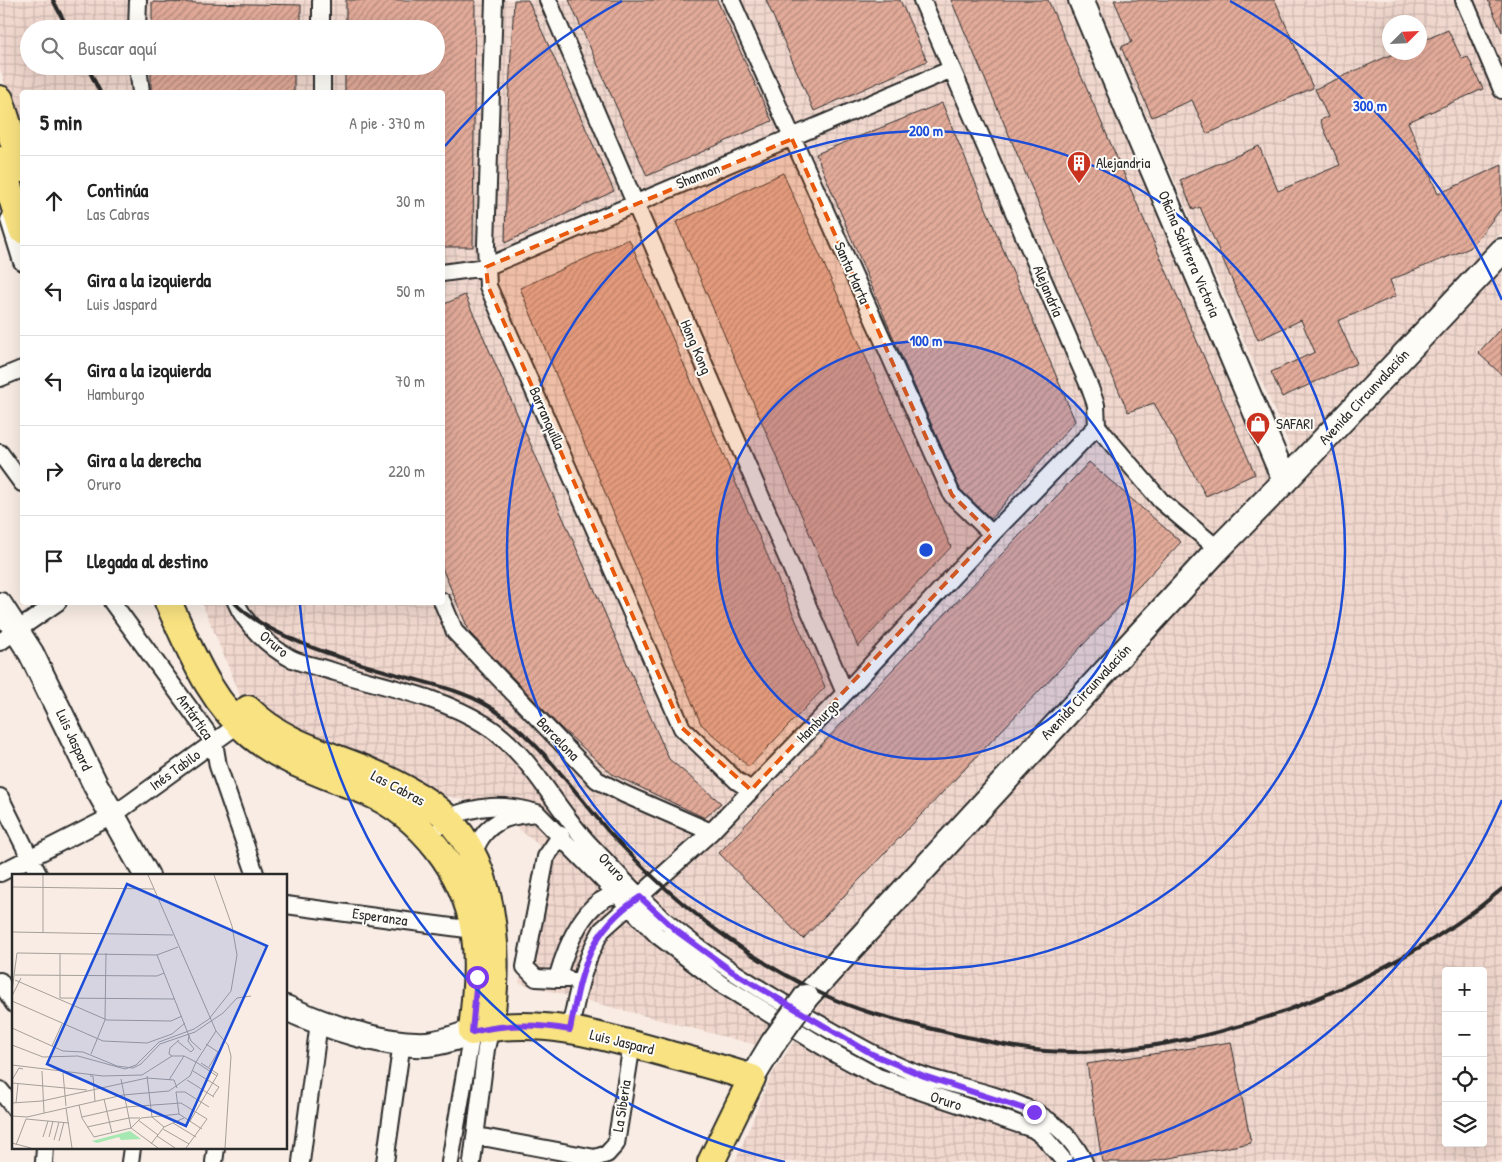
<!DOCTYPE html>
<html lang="es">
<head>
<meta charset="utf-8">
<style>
	:root { --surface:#fff; --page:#f6f6f6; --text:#222; --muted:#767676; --line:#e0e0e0 }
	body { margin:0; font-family:"Patrick Hand",sans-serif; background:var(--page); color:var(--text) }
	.controls { position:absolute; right:15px; bottom:15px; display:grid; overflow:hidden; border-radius:5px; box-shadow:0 5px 20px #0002 }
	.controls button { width:45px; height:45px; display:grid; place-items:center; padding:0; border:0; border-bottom:1px solid var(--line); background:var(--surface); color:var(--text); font:25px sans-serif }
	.compass { position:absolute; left:1382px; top:15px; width:45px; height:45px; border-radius:50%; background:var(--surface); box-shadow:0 5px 20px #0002; rotate:66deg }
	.stop { position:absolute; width:15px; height:15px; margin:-11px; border:4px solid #7c3aed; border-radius:50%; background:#fff }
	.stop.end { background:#7c3aed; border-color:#fff; box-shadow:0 1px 5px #0008 }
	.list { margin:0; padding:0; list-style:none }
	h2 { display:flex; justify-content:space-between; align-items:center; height:65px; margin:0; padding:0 20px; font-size:21px }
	h2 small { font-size:16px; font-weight:400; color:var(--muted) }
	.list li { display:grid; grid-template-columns:32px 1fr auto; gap:15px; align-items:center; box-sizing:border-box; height:90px; padding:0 20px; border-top:1px solid var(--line) }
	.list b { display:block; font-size:19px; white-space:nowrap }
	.list p { margin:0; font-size:16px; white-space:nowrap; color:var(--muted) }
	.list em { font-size:16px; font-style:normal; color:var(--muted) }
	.icon { flex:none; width:28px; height:28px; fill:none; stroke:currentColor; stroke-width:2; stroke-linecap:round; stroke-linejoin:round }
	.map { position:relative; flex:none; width:1502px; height:1162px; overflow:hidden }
	.search { position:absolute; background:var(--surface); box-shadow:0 5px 20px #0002; left:20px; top:20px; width:425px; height:55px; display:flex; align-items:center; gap:12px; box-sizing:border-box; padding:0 18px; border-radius:28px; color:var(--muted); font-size:19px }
	.panel { position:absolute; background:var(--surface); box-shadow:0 5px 20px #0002; left:20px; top:90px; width:425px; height:515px; border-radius:5px }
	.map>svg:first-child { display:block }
</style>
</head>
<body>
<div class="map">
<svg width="1502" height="1162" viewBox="0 0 1502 1162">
	<defs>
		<pattern id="industrial-grid" width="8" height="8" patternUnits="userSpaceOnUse" patternTransform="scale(1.25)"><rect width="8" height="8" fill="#f1d8ce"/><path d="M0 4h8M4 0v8" fill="none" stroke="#cfbab1"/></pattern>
		<pattern id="building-hatch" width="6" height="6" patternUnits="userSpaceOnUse" patternTransform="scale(1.25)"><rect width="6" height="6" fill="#e2aa99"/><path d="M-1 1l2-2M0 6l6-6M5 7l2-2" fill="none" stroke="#b78b7d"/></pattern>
	</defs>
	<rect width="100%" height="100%" fill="#f8ece4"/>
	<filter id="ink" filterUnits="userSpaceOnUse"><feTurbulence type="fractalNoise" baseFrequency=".02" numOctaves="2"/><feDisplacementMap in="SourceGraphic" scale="10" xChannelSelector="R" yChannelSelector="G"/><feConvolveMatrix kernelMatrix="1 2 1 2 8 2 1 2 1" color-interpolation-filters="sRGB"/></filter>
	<g filter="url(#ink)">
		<path fill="url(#industrial-grid)" fill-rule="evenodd" d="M0 0H1075L1276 471 814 974 760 1046 519 983 540 846 489 805 317 769 247 712 202 603 442 602V92H22V132L0 69ZM29 29H436V66H29Z
			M1096 0H1502V232L1294 456ZM1390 22H1420V52H1390Z
			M1502 263V1162H735L770 1078 814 1010 947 860 1293 484ZM1446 971H1483V1143H1446Z"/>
		<path fill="url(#building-hatch)" stroke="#2b2b2b" d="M346 0H475L473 247H442V92H345V66H436V29H346Z
			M514 0H528L614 191 505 243 508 109Z
			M569 0H717L772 121 647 176Z
			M766 0H900L927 61 814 111Z
			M951 0H1048L1255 474 1206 496 1154 403 1128 412Z
			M1114 0H1275L1313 88 1207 134 1192 100 1152 117 1121 47 1132 42Z
			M1488 0H1502V32Z
			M152 2 301 5V29H152Z
			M1448 30 1462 59 1468 57 1483 89 1408 122 1438 194 1502 165V208L1470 248 1390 280 1396 296 1338 321 1357 363 1282 397 1271 372 1315 352 1301 320 1258 340 1200 207 1193 210 1180 180 1259 146 1278 191 1340 165 1320 120 1328 117 1315 89 1397 52H1420V42Z
			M151 66H287V73H294V92H151Z
			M942 103 1075 421 991 519 960 489 893 337 816 154Z
			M783 173 951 547 858 647 676 222Z
			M629 239 825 687 749 767 701 724 520 288Z
			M465 295 669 759 721 803 705 818 612 774 560 727 470 633 442 568V305Z
			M1502 327V375L1478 353Z
			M1089 462 1181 542 803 939 719 853Z
			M1231 1042 1251 1143 1148 1162H1102L1087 1064Z"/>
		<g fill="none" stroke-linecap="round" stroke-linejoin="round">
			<defs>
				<path id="street" d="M321 0V29
					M494 0 486 245 488 286 682 728 737 781 751 790
					M548 0 845 693
					M731 0 952 495 992 534
					M922 0 1090 388 1096 405 1097 426 1161 501 1218 549
					M1464 0 1502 90
					M137 29 138 0
					M138 66 141 92
					M322 66V92
					M9 220 22 262
					M442 273 486 267 952 69
					M0 378 22 369
					M0 453 22 483
					M442 601 455 632 597 780 624 794 711 832
					M112 602 214 742 218 766 256 876
					M236 602C245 624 269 647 290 658 304 665 321 667 335 672 382 686 442 697 484 724 531 753 553 806 590 845 619 875 647 907 680 933 728 972 784 1004 839 1035 866 1050 894 1066 924 1076 980 1094 1056 1101 1084 1162
					M0 642 58 602
					M0 797 39 876
					M442 825 446 818C479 805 502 803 537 813L657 935 721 984 830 1051 878 1077 1033 1129 1043 1136 1065 1162
					M467 856C476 852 476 845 481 838 494 818 514 815 537 813
					M0 873 112 816 239 724
					M286 905 474 930
					M557 979 536 978 525 967 546 857 561 835
					M568 979H557C565 950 586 890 625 895
					M0 981 14 1004
					M570 1030C577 994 583 962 602 930L711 832 845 693 992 534 1097 426
					M0 1090 14 1108
					M477 1136 595 1158 607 1154 616 1144 632 1044
					M44 1162 45 1148
					M130 1162 132 1148
					M214 1162 216 1148
					M301 1162 319 1022
					M385 1162 402 1042
					M450 1162 472 1032
					M472 1162 486 1049 491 1027"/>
				<path id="secondary" d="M1081 0 1285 481
					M0 605 31 653 96 786 147 876
					M806 997 1218 549 1285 481 1502 251
					M286 1008C326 1026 383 1046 427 1044 443 1043 457 1037 472 1032
					M752 1078 773 1043"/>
				<path id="primary" d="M0 99 22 169
					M0 160 22 230
					M168 602C191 651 209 701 252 736 285 763 327 775 367 792 421 816 464 871 474 930 480 964 475 998 472 1032 538 1015 607 1037 671 1055 698 1062 725 1069 752 1078L711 1162
					M248 709C280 741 322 752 362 768 381 776 402 786 420 797 493 840 500 936 492 1011"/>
			</defs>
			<use href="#street" stroke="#2b2b2b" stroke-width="20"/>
			<use href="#secondary" stroke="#2b2b2b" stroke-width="28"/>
			<use href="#primary" stroke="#2b2b2b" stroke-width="30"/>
			<use href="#street" stroke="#fdfcf7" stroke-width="16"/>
			<use href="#secondary" stroke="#fdfcf7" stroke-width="24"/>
			<use href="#primary" stroke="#f8e281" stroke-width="26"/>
			<path stroke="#2b2b2b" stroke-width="4" d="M53 0 68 29
				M87 66 100 92
				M234 602C268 640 363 665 413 679 443 687 474 694 500 714 543 746 573 790 608 831 634 859 662 887 692 911 739 950 810 994 868 1012 900 1022 933 1029 967 1037 992 1042 1019 1049 1045 1051 1195 1062 1389 985 1502 889"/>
			<defs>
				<path id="secondary-bridge" d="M773 1043 806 997"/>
			</defs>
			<use href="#secondary-bridge" stroke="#2b2b2b" stroke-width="28" stroke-linecap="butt"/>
			<use href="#secondary-bridge" stroke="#fdfcf7" stroke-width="24"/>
		</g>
	</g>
	<g fill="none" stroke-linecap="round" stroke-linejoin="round" filter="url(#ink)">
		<path stroke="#7c3aed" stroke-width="6" d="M477 977 472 1032C503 1024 538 1024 570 1030 581 973 587 931 640 897L678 932 733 972 872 1054 924 1076 1034 1112"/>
	</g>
	<path fill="#e8590c" fill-opacity="0.2" stroke="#e8590c" stroke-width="4" stroke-dasharray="10 6" stroke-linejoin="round" d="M792 139 952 495 992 534 751 790 682 728 488 286 486 267Z"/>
	<circle cx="926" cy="550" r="209" fill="#1d4ed8" fill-opacity=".12"/>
	<g fill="none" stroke="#1d4ed8" stroke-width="2.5">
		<circle cx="926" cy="550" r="209"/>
		<circle cx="926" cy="550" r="419"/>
		<path d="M1502 800A628 628 0 0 1 1067 1162M785 1162A628 628 0 0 1 300 605M445 146A628 628 0 0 1 622 1M1230 1A628 628 0 0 1 1502 300"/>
	</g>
	<defs>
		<symbol id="building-pin" viewBox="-11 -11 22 30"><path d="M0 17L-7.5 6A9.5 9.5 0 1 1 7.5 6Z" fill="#c8321e" stroke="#fdfcf7"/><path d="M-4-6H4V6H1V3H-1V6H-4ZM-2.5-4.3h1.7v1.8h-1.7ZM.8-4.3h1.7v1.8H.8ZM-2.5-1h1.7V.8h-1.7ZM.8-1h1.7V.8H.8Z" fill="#fff"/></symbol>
		<symbol id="shop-pin" viewBox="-11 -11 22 30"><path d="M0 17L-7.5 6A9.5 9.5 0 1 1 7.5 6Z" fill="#c8321e" stroke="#fdfcf7"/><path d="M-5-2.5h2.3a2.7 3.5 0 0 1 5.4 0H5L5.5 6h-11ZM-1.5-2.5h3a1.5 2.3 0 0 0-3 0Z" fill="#fff"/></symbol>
	</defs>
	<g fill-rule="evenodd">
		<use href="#building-pin" x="1065" y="149" width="28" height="38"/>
		<use href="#shop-pin" x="1244" y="410" width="28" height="38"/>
	</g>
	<g text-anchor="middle" stroke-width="4" stroke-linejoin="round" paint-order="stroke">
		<g font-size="15" fill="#2b2b2b" stroke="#fdfcf7" text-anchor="start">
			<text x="1096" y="168">Alejandria</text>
			<text x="1276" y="429">SAFARI</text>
		</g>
		<g font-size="15" fill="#2b2b2b" stroke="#fdfcf7">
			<text transform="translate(698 176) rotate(-22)" y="5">Shannon</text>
			<text transform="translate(1189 254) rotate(67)" y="5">Oficina Salitrera Victoria</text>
			<text transform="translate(852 273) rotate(66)" y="5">Santa Marta</text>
			<text transform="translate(1048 291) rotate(67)" y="5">Alejandría</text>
			<text transform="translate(696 347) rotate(67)" y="5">Hong Kong</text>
			<text transform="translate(1364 397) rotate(-47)" y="5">Avenida Circunvalación</text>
			<text transform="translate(547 418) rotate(66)" y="5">Barranquilla</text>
			<text transform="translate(274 644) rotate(39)" y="5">Oruro</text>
			<text transform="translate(1086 692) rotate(-47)" y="5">Avenida Circunvalación</text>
			<text transform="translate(195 717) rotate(55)" y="5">Antártica</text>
			<text transform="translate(818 721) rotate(-46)" y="5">Hamburgo</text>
			<text transform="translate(558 739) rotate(46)" y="5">Barcelona</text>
			<text transform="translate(74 740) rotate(65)" y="5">Luis Jaspard</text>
			<text transform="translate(175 770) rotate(-36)" y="5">Inés Tabilo</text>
			<text transform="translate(398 788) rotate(28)" y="5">Las Cabras</text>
			<text transform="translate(612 867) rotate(47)" y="5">Oruro</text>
			<text transform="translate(380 917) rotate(8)" y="5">Esperanza</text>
			<text transform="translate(622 1042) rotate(14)" y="5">Luis Jaspard</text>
			<text transform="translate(946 1101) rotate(17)" y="5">Oruro</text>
			<text transform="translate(622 1106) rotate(-81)" y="5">La Siberia</text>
		</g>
	</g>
	<g transform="translate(12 874)">
		<rect width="275" height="275" fill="#f8ece4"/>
		<path d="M118 257 129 265 109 266 107 263 85 269 80 267Z" fill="#a5e8b2"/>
		<path fill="none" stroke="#a69f9a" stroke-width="1" d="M31 1V59M136 1 204 157M0 13 142 15M0 58 161 61M48 79V124L163 125M145 81 179 167 189 176M3 101 145 102 152 99M3 106 95 146 159 147 170 142M0 117 5 79 145 81 166 73M0 122 9 104M0 127 91 167 135 169 160 160 173 149M0 154 51 177 71 178 105 192 121 194 129 190 148 170 183 158 211 139 225 124 239 122M177 161 176 167 182 175M165 167 179 178 182 175M194 170 206 178 197 193M0 171 31 183 66 182 113 195 124 191 147 168 182 155 197 145 219 117 225 81 220 52 202 1M40 172 50 150M79 180 93 146 94 79M160 182 157 180 158 174 167 166M0 191 91 202 130 201 160 182H172L184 188 204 157 216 171 219 182 213 274M30 197 32 239M181 197 207 213 201 222M51 199 54 232M78 202H81L83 227M135 202 140 243 152 253M109 205 119 254M0 206 7 194 11 195M157 206 172 182M175 206 202 223M0 209 75 216M164 218H173L197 233M164 218 167 240M92 225 100 259M0 229 30 227 135 204 162 206 165 214M4 229 6 210M67 231 70 244 82 263 119 254 129 244 167 240 190 255M54 234 60 274M0 242 15 243 111 221 157 217 178 202 184 188 205 202M70 243 114 233 169 229 195 245 174 274M14 245 57 249M126 246 146 261M178 247 206 200 189 189M161 249 184 263M75 253 117 244H128M119 254 146 274M151 255 177 270M145 262 163 274M31 263 36 247M37 263 41 247M42 266 47 248M47 267 52 248M0 269 19 274M139 270 152 253 172 244M4 271 14 245"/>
		<path fill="#1d4ed8" fill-opacity="0.15" stroke="#1d4ed8" stroke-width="2.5" d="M115 10 255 72 174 252 35 190Z"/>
		<rect width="275" height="275" fill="none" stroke="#2b2b2b" stroke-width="2.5"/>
	</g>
	<circle cx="926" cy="550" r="8" fill="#1d4ed8" stroke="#fdfcf7" stroke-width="2.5"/>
	<g font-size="15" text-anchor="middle" font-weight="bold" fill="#1d4ed8" stroke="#fdfcf7" stroke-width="4" stroke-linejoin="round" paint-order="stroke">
		<text x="1370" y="111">300 m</text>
		<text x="926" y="136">200 m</text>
		<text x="926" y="346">100 m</text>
	</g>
</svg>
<div class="controls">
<button>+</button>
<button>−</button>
<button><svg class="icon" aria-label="locate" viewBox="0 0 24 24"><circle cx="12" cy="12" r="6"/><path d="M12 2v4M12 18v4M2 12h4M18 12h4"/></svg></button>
<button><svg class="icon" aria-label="layers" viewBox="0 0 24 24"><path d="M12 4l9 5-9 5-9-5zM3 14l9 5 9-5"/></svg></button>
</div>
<svg class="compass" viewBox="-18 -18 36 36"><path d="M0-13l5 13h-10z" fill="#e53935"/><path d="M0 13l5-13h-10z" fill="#767676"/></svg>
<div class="stop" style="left:477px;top:977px"></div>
<div class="stop end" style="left:1034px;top:1112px"></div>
<div class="search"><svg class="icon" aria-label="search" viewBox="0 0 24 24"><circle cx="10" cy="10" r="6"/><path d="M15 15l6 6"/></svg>Buscar aquí</div>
<section class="panel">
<h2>5 min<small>A pie · 370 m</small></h2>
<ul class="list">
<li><svg class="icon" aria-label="ahead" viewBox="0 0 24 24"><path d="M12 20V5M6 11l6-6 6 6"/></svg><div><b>Continúa</b><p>Las Cabras</p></div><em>30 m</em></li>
<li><svg class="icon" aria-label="left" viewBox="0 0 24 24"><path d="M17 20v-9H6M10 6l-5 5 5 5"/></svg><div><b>Gira a la izquierda</b><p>Luis Jaspard</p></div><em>50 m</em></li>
<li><svg class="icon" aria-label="left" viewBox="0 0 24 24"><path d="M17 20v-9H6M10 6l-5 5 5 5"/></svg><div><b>Gira a la izquierda</b><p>Hamburgo</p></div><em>70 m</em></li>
<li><svg class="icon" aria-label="right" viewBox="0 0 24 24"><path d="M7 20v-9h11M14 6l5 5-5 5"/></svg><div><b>Gira a la derecha</b><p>Oruro</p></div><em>220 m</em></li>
<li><svg class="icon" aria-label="arrive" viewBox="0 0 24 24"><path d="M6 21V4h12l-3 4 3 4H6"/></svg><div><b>Llegada al destino</b></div></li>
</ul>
</section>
</div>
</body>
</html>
